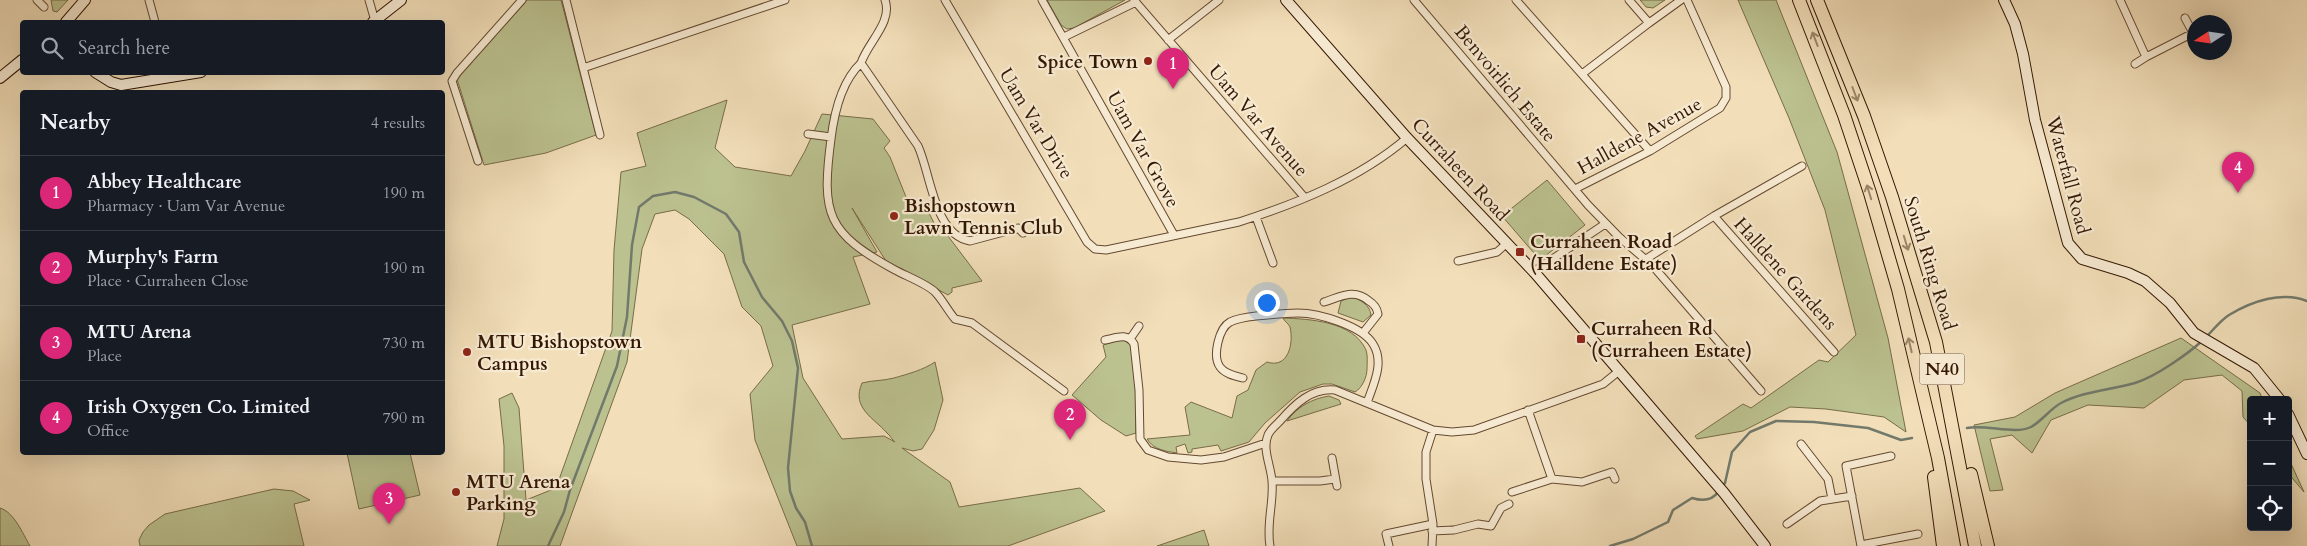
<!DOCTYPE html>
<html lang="en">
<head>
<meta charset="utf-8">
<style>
	:root { --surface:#171b24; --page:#242831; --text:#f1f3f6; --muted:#9ea1a6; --line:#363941; --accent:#db2777 }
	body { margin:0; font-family:Cardo,serif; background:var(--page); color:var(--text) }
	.controls { position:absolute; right:15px; bottom:15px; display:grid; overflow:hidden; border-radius:5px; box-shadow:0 5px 20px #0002 }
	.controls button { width:45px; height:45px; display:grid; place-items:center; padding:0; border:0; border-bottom:1px solid var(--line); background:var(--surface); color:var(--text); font:25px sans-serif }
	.compass { position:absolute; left:2187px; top:15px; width:45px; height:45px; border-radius:50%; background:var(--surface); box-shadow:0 5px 20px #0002; rotate:258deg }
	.you { position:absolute; left:1266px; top:302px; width:18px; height:18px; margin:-12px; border:4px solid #fff; border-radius:50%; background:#1a73e8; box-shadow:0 0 0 8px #1a73e833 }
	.badge { display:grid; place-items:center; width:32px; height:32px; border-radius:50%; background:var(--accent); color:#fff; font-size:16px; font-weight:700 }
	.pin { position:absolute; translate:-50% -41px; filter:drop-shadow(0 1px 2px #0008) }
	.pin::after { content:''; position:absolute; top:26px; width:18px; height:15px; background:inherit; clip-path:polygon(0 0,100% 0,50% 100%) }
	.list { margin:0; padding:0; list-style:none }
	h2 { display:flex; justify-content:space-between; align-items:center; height:65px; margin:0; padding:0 20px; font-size:21px }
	h2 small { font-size:16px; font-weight:400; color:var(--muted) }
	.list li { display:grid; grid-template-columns:32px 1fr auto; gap:15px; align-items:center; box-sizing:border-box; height:75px; padding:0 20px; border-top:1px solid var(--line) }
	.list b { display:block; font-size:19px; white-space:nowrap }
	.list p { margin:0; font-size:16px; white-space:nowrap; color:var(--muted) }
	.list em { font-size:16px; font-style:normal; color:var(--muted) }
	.icon { flex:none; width:28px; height:28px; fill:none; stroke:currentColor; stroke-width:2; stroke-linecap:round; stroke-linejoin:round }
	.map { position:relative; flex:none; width:2307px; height:546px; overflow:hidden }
	.search { position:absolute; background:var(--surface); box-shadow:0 5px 20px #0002; left:20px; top:20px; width:425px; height:55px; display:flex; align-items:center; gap:12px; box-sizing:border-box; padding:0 18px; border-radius:5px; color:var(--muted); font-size:19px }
	.panel { position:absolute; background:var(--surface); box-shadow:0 5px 20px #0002; left:20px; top:90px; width:425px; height:365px; border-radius:5px }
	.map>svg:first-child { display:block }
</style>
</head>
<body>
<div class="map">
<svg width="2307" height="546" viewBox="0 0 2307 546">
	<rect width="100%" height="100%" fill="#f2dfba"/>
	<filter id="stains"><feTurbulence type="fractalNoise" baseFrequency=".004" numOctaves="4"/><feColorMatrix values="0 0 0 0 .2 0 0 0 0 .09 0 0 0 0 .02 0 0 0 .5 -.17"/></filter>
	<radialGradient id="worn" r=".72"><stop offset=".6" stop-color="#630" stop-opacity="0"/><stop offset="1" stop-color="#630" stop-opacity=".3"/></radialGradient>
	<path fill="#bbc18f" stroke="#786c48" d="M51 0H68L57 12 53 11Z
		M527 0H561L596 135 546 153 484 165 457 79Z
		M1047 0H1125L1074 28 1067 29 1061 25Z
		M1640 0H1665L1653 8 1646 7Z
		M1738 0H1776L1837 152 1888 338 1906 432 1884 417 1826 409 1790 407 1743 431 1697 439 1695 436 1743 404 1751 408 1819 360 1828 362 1856 335 1825 210 1789 118Z
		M727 100 715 148 735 167 791 176 805 151 822 114 873 119 890 141 884 148 890 157 910 207 924 203 935 225 948 236 982 281 952 288V292L948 295 886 261 852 208 877 252 853 257 870 304 792 325 803 378 842 439 884 436 895 442C892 440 890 435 887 433 874 418 851 408 862 383 873 380 883 381 894 378 908 374 923 370 935 362L943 400 934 430 922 449 913 451 902 448 950 482 959 507 1080 488 1105 511 1008 546H797L755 440 750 394 773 366 761 326 742 307 724 254 689 219 675 210 655 214 642 249 627 362 560 546H497L504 519V446L499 399 512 393 519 408 526 500 556 488 612 331 614 250 621 172 646 166 637 133Z
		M1547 180 1585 225 1540 260 1502 216Z
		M1351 297C1360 299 1370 305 1371 315L1363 322 1338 313 1341 301Z
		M1283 318C1309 319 1353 321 1366 350 1368 355 1367 364 1367 369 1367 377 1362 388 1355 392L1332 384H1323L1300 392 1265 423 1249 442 1221 451 1218 445 1192 449V452L1188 453 1185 444 1176 447 1177 453C1165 451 1154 450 1147 439L1190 435 1185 407 1191 402 1232 418 1237 396 1248 390 1256 370 1267 362C1288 369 1294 344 1290 327 1289 324 1284 321 1283 318Z
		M2181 338 2260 393 2263 400H2251V426L2243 417 2242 391 2222 375 2184 380 2144 408 2088 405 2051 420 2032 453 2012 435 1990 439 2003 490 1990 491 1974 425 2015 417 2055 393Z
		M1122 339 1131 345 1136 383V433L1126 436 1101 420 1072 395 1106 357 1103 345Z
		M1329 396 1339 400 1341 404 1287 421C1297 407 1311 399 1329 396Z
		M347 453H410L420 495 359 509Z
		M2288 457 2304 492 2288 473Z
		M274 489 293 491 310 500 294 504 304 546H140L139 540 143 532 149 525 165 514Z
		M0 508C14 512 23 534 30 546H0Z
		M1204 530 1209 546H1157Z"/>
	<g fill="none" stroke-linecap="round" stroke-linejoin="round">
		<path stroke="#727a6c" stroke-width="2.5" d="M2207 336C2214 329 2221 320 2229 315 2252 301 2282 291 2307 301
			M1967 428C1986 424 2015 435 2031 427 2042 421 2050 409 2061 403 2084 391 2111 390 2135 383 2155 377 2188 354 2203 340
			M1721 487 1725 483 1732 452 1750 432 1776 421 1814 422 1868 428 1901 440 1912 438
			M548 546 564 512 570 490 617 366 627 317 632 245 639 207 653 196 675 192 694 197 726 214 739 232 744 262 762 297 782 321 792 341 798 368 788 468 790 491 796 508 805 522 812 546
			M1610 546 1633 539 1668 522 1673 510 1692 498C1702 501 1712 501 1718 492"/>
		<defs>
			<path id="street" d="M37 0 44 7
				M149 0 155 22
				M369 0 375 21
				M566 0 600 135
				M885 0C893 22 868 42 861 63L918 146C931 174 934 235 970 241L1018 228 1023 233
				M945 0 1087 242 1095 249 1106 250 1239 222C1298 203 1359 179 1407 138
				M1042 0 1174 235
				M1134 0 1305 198
				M1414 0 1588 205 1619 237 1652 265 1761 391
				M1516 0 1650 151
				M1629 0 1649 23 1681 0
				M2120 0 2146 57 2193 33 2185 18
				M1064 37 1136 2
				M1168 40 1219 0
				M861 63C842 81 834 114 831 139 821 215 827 233 895 270 906 276 927 284 935 292 942 299 948 311 955 319L972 323 1064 391
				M2135 64 2146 57
				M583 68 785 0
				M1582 74 1649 23
				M808 134 831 137
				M478 161 452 81 457 73 522 0
				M1575 189 1650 151 1720 108 1726 98V87L1687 0
				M1714 216 1834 352
				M1256 217 1273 263
				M1646 259 1714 216 1802 166
				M1458 261 1497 252 1506 244
				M1535 273 1539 268 1605 224
				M1324 302C1340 297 1354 288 1369 301 1374 304 1377 308 1378 314L1363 333
				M1130 339 1139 326
				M1105 340C1116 338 1127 332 1134 344L1139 390 1140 439 1148 450 1168 457 1201 460 1224 457 1266 443
				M1243 378C1235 376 1225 374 1220 367 1212 356 1219 328 1230 322 1238 318 1247 317 1256 316 1270 315 1284 313 1298 313 1319 313 1362 326 1373 344 1385 363 1373 385 1367 403
				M1528 410 1552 479 1582 482 1612 472 1615 479
				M1801 444 1828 479 1832 499
				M1332 458 1337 486
				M1272 481H1320L1335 479
				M1512 492 1552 479
				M1787 524 1820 501 1852 496
				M1432 531 1454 530 1478 524 1491 526 1501 508 1509 504
				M1861 545 1918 534
				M1270 546C1266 524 1274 502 1272 481 1271 466 1262 449 1268 435 1270 430 1276 425 1280 421 1295 404 1311 388 1335 390L1433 430 1452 432 1474 430 1603 384 1619 371
				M1389 546 1386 534 1433 524
				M1432 546 1433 524 1426 479V452L1433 430
				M1861 546 1846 466 1891 456"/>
			<path id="secondary" d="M1286 0 1407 138 1535 273 1724 493 1765 546
				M2004 0 2015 24 2023 54 2035 120 2068 243 2082 259 2128 273 2145 281 2170 303 2194 333 2254 368 2280 400
				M66 22 85 0
				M373 22 401 0
				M95 72 111 82 121 85 201 72
				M0 78 22 60
				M2288 414 2307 454"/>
			<path id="highway" d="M1799 0 1844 115 1870 193 1898 289 1938 458 1954 546
				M1817 0 1864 116 1892 197 1936 342 1975 546
				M1971 474 1988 546
				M1934 477 1943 546"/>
		</defs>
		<use href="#street" stroke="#644930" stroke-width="9"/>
		<use href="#secondary" stroke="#341702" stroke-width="12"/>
		<use href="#highway" stroke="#341702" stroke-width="14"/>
		<use href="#street" stroke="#f7ead2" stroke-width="7"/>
		<use href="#secondary" stroke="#f7ead2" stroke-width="10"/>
		<use href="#highway" stroke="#f2dfba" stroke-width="12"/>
	</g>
	<defs><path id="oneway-shaft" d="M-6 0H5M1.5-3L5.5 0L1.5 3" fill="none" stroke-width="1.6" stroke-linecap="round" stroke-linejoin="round" transform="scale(1.25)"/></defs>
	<g stroke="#9c8567">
		<use href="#oneway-shaft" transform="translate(1815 39) rotate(-111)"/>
		<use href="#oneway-shaft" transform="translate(1855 94) rotate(69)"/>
		<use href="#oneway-shaft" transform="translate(1869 192) rotate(-107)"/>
		<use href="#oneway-shaft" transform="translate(1906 243) rotate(73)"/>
		<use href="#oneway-shaft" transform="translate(1910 345) rotate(-103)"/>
	</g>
	<g fill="#8f2418" stroke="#f7ead2" stroke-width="2">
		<circle cx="1148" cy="61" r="5"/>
		<circle cx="894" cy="216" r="5"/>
		<rect x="1515" y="247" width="10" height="10" rx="2.5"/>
		<rect x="1576" y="334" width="10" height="10" rx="2.5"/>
		<circle cx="467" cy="352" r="5"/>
		<circle cx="456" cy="492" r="5"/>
	</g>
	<g text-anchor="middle" stroke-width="4.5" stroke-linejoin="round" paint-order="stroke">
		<rect fill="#f7ead2" stroke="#6e5640" stroke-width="1" x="1919.5" y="353.5" width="45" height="31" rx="4"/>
		<g font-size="18" font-weight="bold" fill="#341702">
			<text x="1942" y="375">N40</text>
		</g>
		<g font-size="19" font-weight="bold" fill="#341702" stroke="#f7ead2" text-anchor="start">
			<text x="1138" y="68" text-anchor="end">Spice Town</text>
			<text x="904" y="212">Bishopstown<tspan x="904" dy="22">Lawn Tennis Club</tspan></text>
			<text x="1530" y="248">Curraheen Road<tspan x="1530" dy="22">(Halldene Estate)</tspan></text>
			<text x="1591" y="335">Curraheen Rd<tspan x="1591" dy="22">(Curraheen Estate)</tspan></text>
			<text x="477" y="348">MTU Bishopstown<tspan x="477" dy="22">Campus</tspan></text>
			<text x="466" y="488">MTU Arena<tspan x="466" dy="22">Parking</tspan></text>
		</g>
		<g font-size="19" fill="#341702" stroke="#f7ead2">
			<text transform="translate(1506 83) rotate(50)" y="7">Benvoirlich Estate</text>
			<text transform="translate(1259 120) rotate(49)" y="7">Uam Var Avenue</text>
			<text transform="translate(1037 123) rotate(59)" y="7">Uam Var Drive</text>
			<text transform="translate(1639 135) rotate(-29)" y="7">Halldene Avenue</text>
			<text transform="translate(1144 149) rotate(61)" y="7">Uam Var Grove</text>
			<text transform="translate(1461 169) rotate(47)" y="7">Curraheen Road</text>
			<text transform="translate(2069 175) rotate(75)" y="7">Waterfall Road</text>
			<text transform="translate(1931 263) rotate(73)" y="7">South Ring Road</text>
			<text transform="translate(1786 273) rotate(48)" y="7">Halldene Gardens</text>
		</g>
	</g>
	<rect width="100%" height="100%" filter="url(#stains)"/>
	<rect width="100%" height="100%" fill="url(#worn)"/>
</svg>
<div class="controls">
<button>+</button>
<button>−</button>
<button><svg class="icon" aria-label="locate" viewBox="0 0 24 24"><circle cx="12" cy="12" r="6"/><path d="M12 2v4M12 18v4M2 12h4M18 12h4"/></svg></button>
</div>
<svg class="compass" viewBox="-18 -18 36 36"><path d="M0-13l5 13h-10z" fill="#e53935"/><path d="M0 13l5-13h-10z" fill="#9ea1a6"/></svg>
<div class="you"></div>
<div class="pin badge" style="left:1173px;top:89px">1</div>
<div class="pin badge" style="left:1070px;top:440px">2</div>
<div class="pin badge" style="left:389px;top:524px">3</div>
<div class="pin badge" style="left:2238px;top:193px">4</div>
<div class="search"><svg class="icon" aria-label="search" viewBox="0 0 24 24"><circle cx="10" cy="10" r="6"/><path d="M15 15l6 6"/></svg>Search here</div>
<section class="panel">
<h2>Nearby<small>4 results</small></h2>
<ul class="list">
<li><span class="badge">1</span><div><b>Abbey Healthcare</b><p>Pharmacy · Uam Var Avenue</p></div><em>190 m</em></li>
<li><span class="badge">2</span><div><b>Murphy's Farm</b><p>Place · Curraheen Close</p></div><em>190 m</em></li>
<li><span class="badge">3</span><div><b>MTU Arena</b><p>Place</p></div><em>730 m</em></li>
<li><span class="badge">4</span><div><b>Irish Oxygen Co. Limited</b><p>Office</p></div><em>790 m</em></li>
</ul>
</section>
</div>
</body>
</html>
